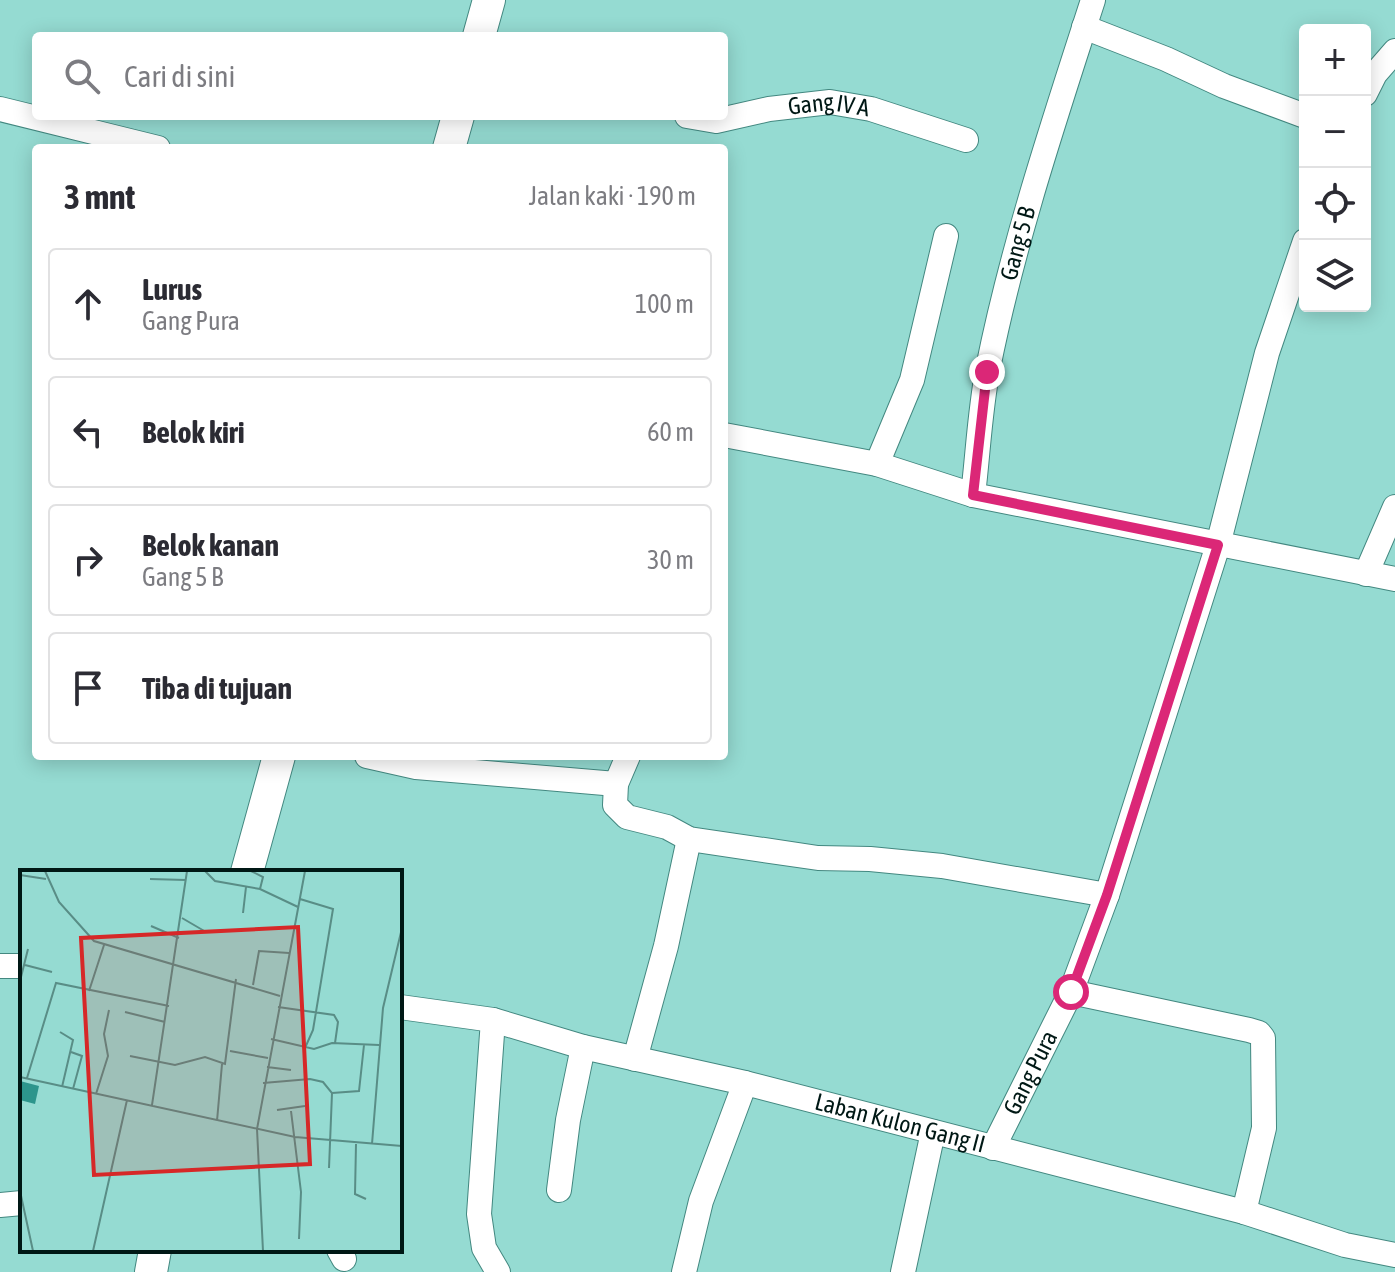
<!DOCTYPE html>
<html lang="id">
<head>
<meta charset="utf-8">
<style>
	:root { --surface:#fff; --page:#f7f7f7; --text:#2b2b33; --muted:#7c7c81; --line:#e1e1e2 }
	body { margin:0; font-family:"Asap Condensed",sans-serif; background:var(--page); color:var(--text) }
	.controls { position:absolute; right:24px; top:24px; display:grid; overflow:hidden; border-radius:8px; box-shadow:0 4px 20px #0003 }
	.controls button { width:72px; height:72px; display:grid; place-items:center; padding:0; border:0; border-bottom:2px solid var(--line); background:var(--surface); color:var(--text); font:40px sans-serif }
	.stop { position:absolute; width:24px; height:24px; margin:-18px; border:6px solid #db2777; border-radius:50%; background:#fff }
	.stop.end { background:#db2777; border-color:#fff; box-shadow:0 2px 8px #0008 }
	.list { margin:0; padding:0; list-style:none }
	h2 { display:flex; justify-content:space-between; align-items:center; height:104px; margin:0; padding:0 32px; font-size:34px }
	h2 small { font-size:26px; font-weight:400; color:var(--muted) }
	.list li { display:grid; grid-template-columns:52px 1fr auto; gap:24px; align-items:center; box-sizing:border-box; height:112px; margin:0 16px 16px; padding:0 16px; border:2px solid var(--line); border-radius:8px }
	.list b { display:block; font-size:30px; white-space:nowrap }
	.list p { margin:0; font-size:26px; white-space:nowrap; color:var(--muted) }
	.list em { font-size:26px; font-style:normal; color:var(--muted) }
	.icon { flex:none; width:44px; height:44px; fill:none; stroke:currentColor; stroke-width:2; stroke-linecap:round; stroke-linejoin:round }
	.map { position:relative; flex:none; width:1395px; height:1272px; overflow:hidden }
	.search { position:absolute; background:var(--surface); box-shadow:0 4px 20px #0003; left:32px; top:32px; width:696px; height:88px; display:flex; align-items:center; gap:20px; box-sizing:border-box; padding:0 28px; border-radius:8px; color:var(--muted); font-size:30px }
	.panel { position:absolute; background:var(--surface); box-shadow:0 4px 20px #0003; left:32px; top:144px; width:696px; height:616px; border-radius:8px }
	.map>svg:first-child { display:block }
</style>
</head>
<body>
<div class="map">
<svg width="1395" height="1272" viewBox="0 0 1395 1272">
	<rect width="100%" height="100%" fill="#95dbd2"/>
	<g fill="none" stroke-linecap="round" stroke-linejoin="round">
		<defs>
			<g id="street">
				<path d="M1084 27 1166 59 1224 86 1305 116"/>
				<path d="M1365 94 1375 74 1395 51"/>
				<path d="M0 109 158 148"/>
				<path id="s1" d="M687 116 716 121 769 109 830 102 871 109 966 140"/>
				<path d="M724 435 877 464 973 495 1395 579"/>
				<path d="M877 464 912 380 946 236"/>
				<path id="s2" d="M973 495C978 453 980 409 988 368 1013 243 1054 121 1093 0"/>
				<path d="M1366 574 1395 507"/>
				<path d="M367 756 416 767 616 784"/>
				<path d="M628 756 616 784 615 805 627 817 667 827 689 839 818 858 870 859 942 866 1107 895"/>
				<path d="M0 966H22"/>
				<path d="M1071 992 1249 1030 1259 1033 1263 1038 1264 1128 1244 1212"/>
				<path id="s3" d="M400 1007 493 1020 583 1047 745 1083 1244 1212 1345 1245 1395 1255"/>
				<path d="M493 1020 479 1214 484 1248 498 1272"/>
				<path d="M635 1059 666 946 689 839"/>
				<path id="s4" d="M993 1148 1071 992 1107 895 1218 545 1267 353 1305 241"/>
				<path d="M559 1190 568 1120 583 1047"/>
				<path d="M0 1205 22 1203"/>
				<path d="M339 1250 344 1259"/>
				<path d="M684 1272 701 1201 745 1083"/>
				<path d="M903 1272 933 1132"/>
			</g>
			<path id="secondary" d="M479 36 489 0
				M449 148 458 116
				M247 872 279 756
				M151 1272 155 1250"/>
		</defs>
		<use href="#street" stroke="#438880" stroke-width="26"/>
		<use href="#secondary" stroke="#438880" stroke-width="34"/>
		<use href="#street" stroke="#fff" stroke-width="24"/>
		<use href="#secondary" stroke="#fff" stroke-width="32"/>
	</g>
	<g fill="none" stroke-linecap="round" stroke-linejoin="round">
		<path stroke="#db2777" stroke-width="10" d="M987 372 973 495 1218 545 1107 895 1071 992"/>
	</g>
	<g text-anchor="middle" stroke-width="7" stroke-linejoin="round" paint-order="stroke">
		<g font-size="24" fill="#001815" stroke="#95dbd2">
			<text dy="8" stroke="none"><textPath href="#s1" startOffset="144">Gang IV A</textPath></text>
			<text dy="8" stroke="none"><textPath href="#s2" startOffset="256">Gang 5 B</textPath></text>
			<text dy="8" stroke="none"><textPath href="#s4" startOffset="84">Gang Pura</textPath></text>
			<text dy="8" stroke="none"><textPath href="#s3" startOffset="514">Laban Kulon Gang II</textPath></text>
		</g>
	</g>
	<g transform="translate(20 870)">
		<rect width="382" height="382" fill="#95dbd2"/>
		<path d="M0 211 19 216 15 234 0 230Z" fill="#2d958c"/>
		<path fill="none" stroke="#598d86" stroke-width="2" d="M25 1 39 32 74 71 260 126M185 1 195 11 240 19 278 37M231 1 243 7 240 19M0 5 26 9M130 9 166 10M280 29 313 39 293 160 285 178M223 43 226 17M162 48 186 62M131 56 159 68M5 95 32 102M0 111 8 79M233 115 239 81 269 83M69 121 84 75M258 137 314 145 318 152 315 173M105 142 145 152M40 162 53 170 42 217M251 169 294 179 312 173 359 175M210 181 248 188M51 182 62 186 53 219M110 186 155 195 185 187 205 194 216 109M247 197 271 200M0 207 275 267 382 276M7 208 36 113 149 136M243 213 290 209 303 212 312 223 309 298M312 223 339 221 344 175M76 224 88 186 84 164 89 140M132 235 167 1M257 240 285 236M271 241 281 322 279 369M197 251 202 194M336 274 335 324 346 329M352 274 363 138 382 58M0 321 13 381M73 381 107 230M243 381 237 259 285 1"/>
		<path fill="#d62828" fill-opacity="0.15" stroke="#d62828" stroke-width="4" d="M278 57 290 294 74 305 61 68Z"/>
		<rect width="382" height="382" fill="none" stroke="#001815" stroke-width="4"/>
	</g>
</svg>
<div class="controls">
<button>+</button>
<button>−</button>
<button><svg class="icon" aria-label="locate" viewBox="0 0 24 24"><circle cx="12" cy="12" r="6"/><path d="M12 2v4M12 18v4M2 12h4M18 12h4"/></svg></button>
<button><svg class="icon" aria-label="layers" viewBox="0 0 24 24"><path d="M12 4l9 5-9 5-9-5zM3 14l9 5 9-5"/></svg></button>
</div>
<div class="stop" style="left:1071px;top:992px"></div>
<div class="stop end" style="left:987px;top:372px"></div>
<div class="search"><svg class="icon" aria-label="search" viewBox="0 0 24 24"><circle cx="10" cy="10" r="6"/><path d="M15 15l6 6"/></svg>Cari di sini</div>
<section class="panel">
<h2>3 mnt<small>Jalan kaki · 190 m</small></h2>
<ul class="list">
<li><svg class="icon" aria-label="ahead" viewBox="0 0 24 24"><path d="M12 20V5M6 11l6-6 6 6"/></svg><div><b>Lurus</b><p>Gang Pura</p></div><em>100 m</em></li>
<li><svg class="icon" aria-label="left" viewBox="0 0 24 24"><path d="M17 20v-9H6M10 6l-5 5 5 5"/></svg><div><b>Belok kiri</b></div><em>60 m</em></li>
<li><svg class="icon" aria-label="right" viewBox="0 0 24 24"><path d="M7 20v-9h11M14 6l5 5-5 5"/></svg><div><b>Belok kanan</b><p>Gang 5 B</p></div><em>30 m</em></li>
<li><svg class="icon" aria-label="arrive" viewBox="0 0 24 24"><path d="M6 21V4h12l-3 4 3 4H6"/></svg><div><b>Tiba di tujuan</b></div></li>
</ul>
</section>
</div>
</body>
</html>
